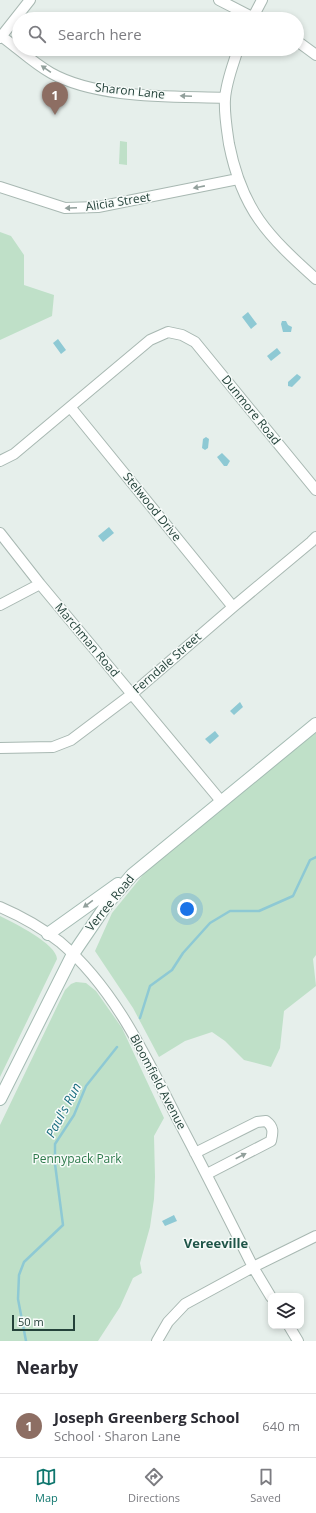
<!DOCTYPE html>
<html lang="en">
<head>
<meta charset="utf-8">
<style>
	:root { --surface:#fff; --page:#f7f7f7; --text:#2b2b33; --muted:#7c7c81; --line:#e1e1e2; --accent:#0f766e }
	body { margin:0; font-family:"Open Sans",sans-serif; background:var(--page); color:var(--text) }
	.controls { position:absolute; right:12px; bottom:12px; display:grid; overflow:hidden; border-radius:8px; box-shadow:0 2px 6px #0003 }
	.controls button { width:36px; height:36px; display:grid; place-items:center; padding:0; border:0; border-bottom:1px solid var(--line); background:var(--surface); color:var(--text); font:20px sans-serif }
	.scale { position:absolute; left:12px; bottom:10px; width:63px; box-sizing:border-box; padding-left:4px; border:2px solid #24423a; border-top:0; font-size:11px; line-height:14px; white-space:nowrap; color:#24423a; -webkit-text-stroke:3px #f7fbf9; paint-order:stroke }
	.you { position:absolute; left:187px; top:909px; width:14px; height:14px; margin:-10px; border:3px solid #fff; border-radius:50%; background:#1a73e8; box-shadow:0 0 0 6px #1a73e833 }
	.badge { display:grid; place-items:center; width:26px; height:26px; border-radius:50%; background:var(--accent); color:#fff; font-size:13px; font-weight:700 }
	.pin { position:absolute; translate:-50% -33px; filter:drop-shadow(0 1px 2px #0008) }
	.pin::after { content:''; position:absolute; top:21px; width:14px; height:12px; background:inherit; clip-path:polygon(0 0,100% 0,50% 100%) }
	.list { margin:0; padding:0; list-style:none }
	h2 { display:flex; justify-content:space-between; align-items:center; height:52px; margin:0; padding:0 16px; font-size:17px }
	h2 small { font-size:13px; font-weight:400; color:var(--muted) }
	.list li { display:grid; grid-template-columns:26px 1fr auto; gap:12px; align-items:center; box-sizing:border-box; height:64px; padding:0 16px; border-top:1px solid var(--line) }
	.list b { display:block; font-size:15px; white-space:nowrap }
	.list p { margin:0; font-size:13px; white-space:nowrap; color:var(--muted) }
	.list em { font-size:13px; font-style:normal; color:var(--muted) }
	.icon { flex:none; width:22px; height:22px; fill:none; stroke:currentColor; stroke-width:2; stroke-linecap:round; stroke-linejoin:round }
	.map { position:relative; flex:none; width:316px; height:1341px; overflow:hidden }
	.search { position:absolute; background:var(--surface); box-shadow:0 2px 6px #0003; left:12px; right:12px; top:12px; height:44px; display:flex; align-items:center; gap:10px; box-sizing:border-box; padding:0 14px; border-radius:22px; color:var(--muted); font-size:15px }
	.sheet { height:116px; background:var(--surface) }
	nav { display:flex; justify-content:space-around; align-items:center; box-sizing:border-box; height:56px; border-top:1px solid var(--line); background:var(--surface); font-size:11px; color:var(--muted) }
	nav a { display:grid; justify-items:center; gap:2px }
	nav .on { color:var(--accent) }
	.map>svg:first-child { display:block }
</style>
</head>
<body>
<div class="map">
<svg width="316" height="1341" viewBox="0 0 316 1341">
	<rect width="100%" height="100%" fill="#e6efeb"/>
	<path fill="#bfe0c8" d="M120 141 127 142V165L119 164Z
		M0 232 11 236 24 255V285L54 295 52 316 0 340Z
		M316 730V955L313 959 316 986 284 1011 280 1048 271 1067 244 1060 225 1041 212 1032 185 1041 159 1057 133 1008 95 951 112 913 151 865Z
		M0 916C14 923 57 944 57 959L0 1077Z
		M76 982 86 983 96 991 122 1028 164 1118 154 1136 155 1177 154 1199 150 1227 140 1263 142 1273 133 1278 120 1307 98 1341H0V1125L65 990 71 984Z"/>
	<path fill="#8ec9d4" d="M248 312 257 324 251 329 242 317Z
		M282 321H286L288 325 292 327 291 332H283L281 324Z
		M58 339 66 350 61 354 53 343Z
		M277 348 281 353 271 361 267 356Z
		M297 374 301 377 300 379 292 387 288 386V382Z
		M206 437 209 439 208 448 205 450 202 448 203 439Z
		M222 453 230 461 227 466H224L217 457Z
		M109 527 114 533 103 542 98 536Z
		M240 702 243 707 234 715 230 711Z
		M215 731 219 736 210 744 205 739Z
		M174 1215 177 1221 165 1226 162 1221Z"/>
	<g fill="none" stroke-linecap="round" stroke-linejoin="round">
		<path stroke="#8ec9d4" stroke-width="2.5" d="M140 1018 150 986 172 970 183 953 210 923 230 911H259L293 896 310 860 316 857
			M26 1341 18 1299 19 1275 24 1262 63 1225 55 1164V1144L74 1115 86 1086 117 1047"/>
		<defs>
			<path id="street" d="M219 0 256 19
				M252 19 262 0
				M1 36C18 48 33 63 51 73 97 99 172 96 225 98
				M0 38 30 0
				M297 41 316 55
				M238 49C233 65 226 82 225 99 224 114 227 130 229 144 242 210 268 236 316 279
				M0 187 65 208 98 207 238 179
				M71 408 233 607
				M0 461 14 454 150 340 168 332 182 335 195 342 316 490
				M0 533 40 584 221 801
				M0 605 40 584
				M0 748 53 747 71 740 132 694 233 607 311 542 316 537
				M0 907C21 916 42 928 60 942 115 989 145 1055 177 1118 203 1167 228 1217 253 1267L271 1297
				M195 1153 257 1122 266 1121C274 1127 273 1132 271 1141L207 1174
				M289 1326 298 1341
				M157 1341 168 1322 185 1304 253 1267 316 1236"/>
			<path id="secondary" d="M48 934 118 884
				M0 1099 73 954 107 904 132 875 316 724"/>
		</defs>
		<use href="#street" stroke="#a8b8b2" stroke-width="12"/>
		<use href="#secondary" stroke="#a4bbb3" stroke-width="14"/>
		<use href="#street" stroke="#fff" stroke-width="10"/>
		<use href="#secondary" stroke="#fff" stroke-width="12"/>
	</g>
	<defs><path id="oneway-solid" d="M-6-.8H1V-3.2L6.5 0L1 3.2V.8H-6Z"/></defs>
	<g fill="#92a09c">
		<use href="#oneway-solid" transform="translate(46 69) rotate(-145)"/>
		<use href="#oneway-solid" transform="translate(186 96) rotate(-177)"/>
		<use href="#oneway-solid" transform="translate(199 187) rotate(169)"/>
		<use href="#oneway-solid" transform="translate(71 208) rotate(178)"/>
		<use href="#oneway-solid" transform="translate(88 904) rotate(144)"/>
		<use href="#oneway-solid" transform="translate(241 1156) rotate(-27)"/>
	</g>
	<g text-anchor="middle" stroke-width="3" stroke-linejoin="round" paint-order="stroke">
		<g font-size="12" fill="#24423a" stroke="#f7fbf9">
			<text transform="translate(130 91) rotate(6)" y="4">Sharon Lane</text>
			<text transform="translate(118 202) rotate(-9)" y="4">Alicia Street</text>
			<text transform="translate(251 410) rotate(51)" y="4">Dunmore Road</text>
			<text transform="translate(152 507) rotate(51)" y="4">Stelwood Drive</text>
			<text transform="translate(87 640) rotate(50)" y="4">Marchman Road</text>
			<text transform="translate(167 663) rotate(-41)" y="4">Ferndale Street</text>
			<text transform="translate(110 903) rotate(-51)" y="4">Verree Road</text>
			<text transform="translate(158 1082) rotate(62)" y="4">Bloomfield Avenue</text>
		</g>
		<g font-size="12" fill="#2d7a4b" stroke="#f7fbf9">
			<text x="77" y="1163">Pennypack Park</text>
		</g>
		<g font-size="13" font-style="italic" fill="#1c6f80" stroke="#f7fbf9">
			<text transform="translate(63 1110) rotate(-62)" y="5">Paul's Run</text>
		</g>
		<g font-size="13" font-weight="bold" fill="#1f5548" stroke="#f7fbf9">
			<text x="216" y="1248">Vereeville</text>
		</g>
	</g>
</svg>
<div class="controls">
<button><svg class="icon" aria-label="layers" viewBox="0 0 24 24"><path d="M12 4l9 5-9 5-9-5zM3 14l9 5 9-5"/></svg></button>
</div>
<div class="scale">50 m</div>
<div class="you"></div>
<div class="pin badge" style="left:55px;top:115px;background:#8d6e63">1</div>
<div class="search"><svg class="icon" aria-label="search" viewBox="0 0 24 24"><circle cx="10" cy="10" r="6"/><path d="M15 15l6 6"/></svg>Search here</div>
</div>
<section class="sheet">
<h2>Nearby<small></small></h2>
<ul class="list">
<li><span class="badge" style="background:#8d6e63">1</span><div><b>Joseph Greenberg School</b><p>School · Sharon Lane</p></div><em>640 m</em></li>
</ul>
</section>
<nav>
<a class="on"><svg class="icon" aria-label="map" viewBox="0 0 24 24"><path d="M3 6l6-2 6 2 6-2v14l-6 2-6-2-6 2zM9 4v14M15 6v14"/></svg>Map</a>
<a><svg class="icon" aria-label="directions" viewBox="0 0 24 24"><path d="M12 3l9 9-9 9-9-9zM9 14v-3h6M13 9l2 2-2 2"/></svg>Directions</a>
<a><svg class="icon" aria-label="saved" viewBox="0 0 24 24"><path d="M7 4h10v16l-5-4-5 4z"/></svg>Saved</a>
</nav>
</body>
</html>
